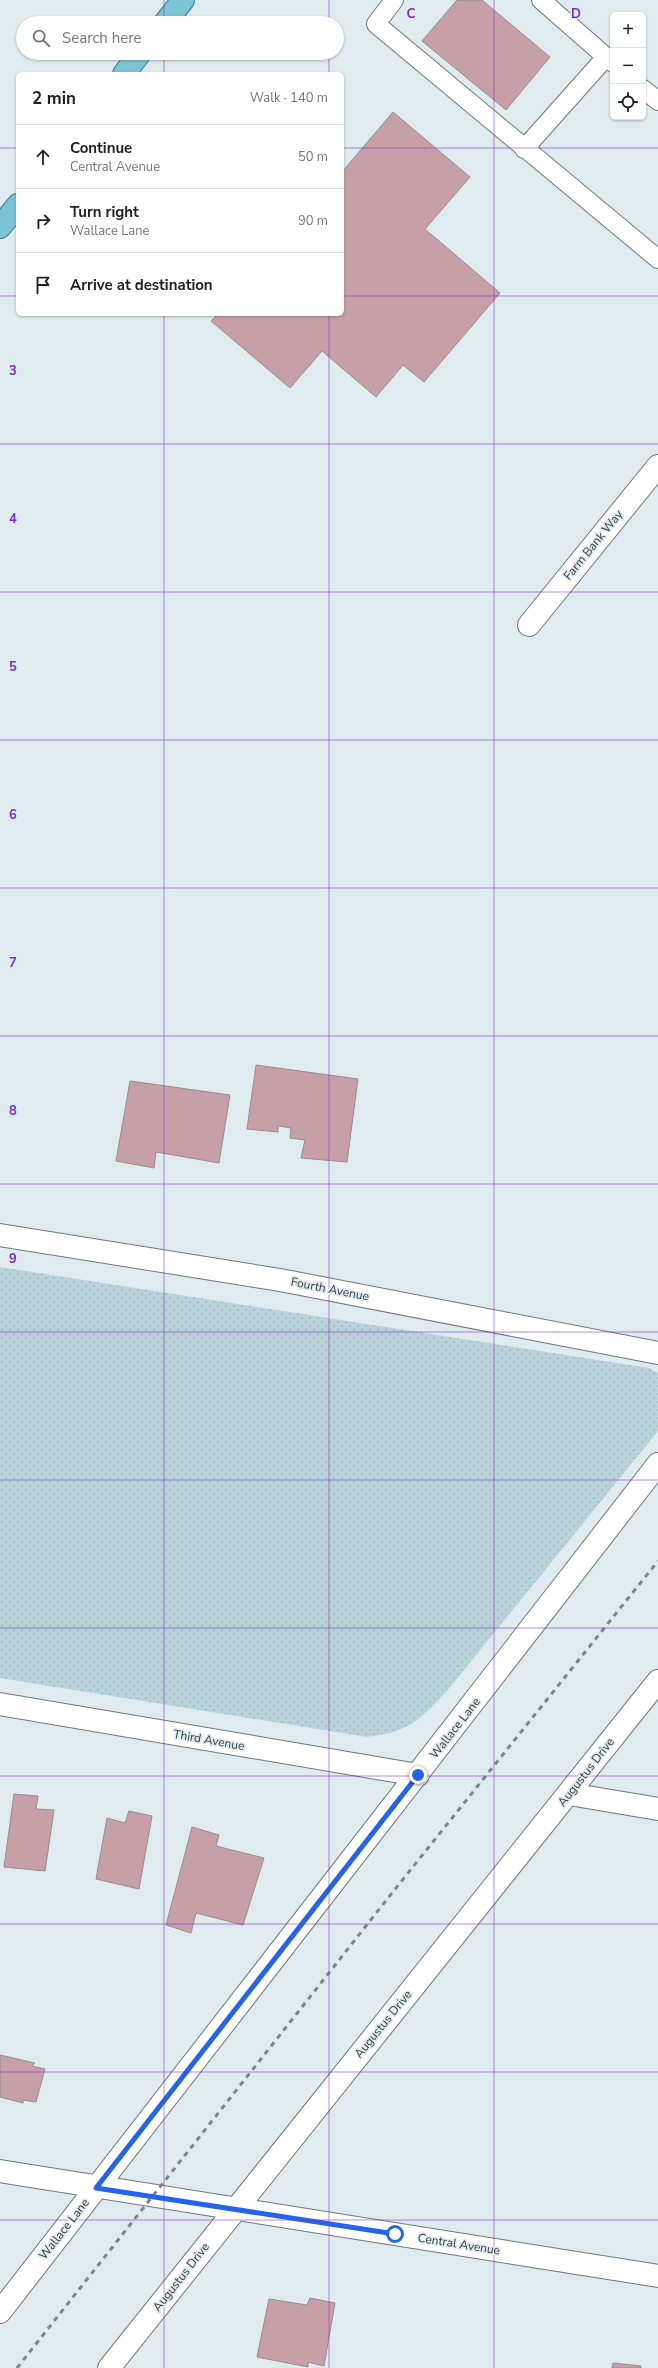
<!DOCTYPE html>
<html lang="en">
<head>
<meta charset="utf-8">
<style>
	:root { --surface:#fff; --page:#f2f2f2; --text:#202124; --muted:#757577; --line:#e0e0e0 }
	body { margin:0; font-family:"Nunito Sans",sans-serif; background:var(--page); color:var(--text) }
	.controls { position:absolute; right:12px; top:12px; display:grid; overflow:hidden; border-radius:6px; box-shadow:0 1px 3px #0004 }
	.controls button { width:36px; height:36px; display:grid; place-items:center; padding:0; border:0; border-bottom:1px solid var(--line); background:var(--surface); color:var(--text); font:20px sans-serif }
	.stop { position:absolute; width:12px; height:12px; margin:-9px; border:3px solid #2563eb; border-radius:50%; background:#fff }
	.stop.end { background:#2563eb; border-color:#fff; box-shadow:0 1px 4px #0008 }
	.list { margin:0; padding:0; list-style:none }
	h2 { display:flex; justify-content:space-between; align-items:center; height:52px; margin:0; padding:0 16px; font-size:17px }
	h2 small { font-size:13px; font-weight:400; color:var(--muted) }
	.list li { display:grid; grid-template-columns:26px 1fr auto; gap:12px; align-items:center; box-sizing:border-box; height:64px; padding:0 16px; border-top:1px solid var(--line) }
	.list b { display:block; font-size:15px; white-space:nowrap }
	.list p { margin:0; font-size:13px; white-space:nowrap; color:var(--muted) }
	.list em { font-size:13px; font-style:normal; color:var(--muted) }
	.icon { flex:none; width:22px; height:22px; fill:none; stroke:currentColor; stroke-width:2; stroke-linecap:round; stroke-linejoin:round }
	.map { position:relative; flex:none; width:658px; height:2368px; overflow:hidden }
	.search { position:absolute; background:var(--surface); box-shadow:0 1px 3px #0004; left:16px; top:16px; width:328px; height:44px; display:flex; align-items:center; gap:10px; box-sizing:border-box; padding:0 14px; border-radius:22px; color:var(--muted); font-size:15px }
	.panel { position:absolute; background:var(--surface); box-shadow:0 1px 3px #0004; left:16px; top:72px; width:328px; height:244px; border-radius:6px }
	.map>svg:first-child { display:block }
</style>
</head>
<body>
<div class="map">
<svg width="658" height="2368" viewBox="0 0 658 2368">
	<defs>
		<pattern id="grass-dots" width="8" height="8" patternUnits="userSpaceOnUse"><rect width="8" height="8" fill="#b9d3db"/><path d="M2 2h.1M6 6h.1" fill="none" stroke="#a0b6bd" stroke-width="1.8" stroke-linecap="round"/></pattern>
	</defs>
	<rect width="100%" height="100%" fill="#dfebef"/>
	<path fill="url(#grass-dots)" d="M0 1267 649 1368 658 1373V1431L447 1691C417 1722 411 1731 367 1737L0 1678Z"/>
	<path fill="#c6a0a6" stroke="#988c8e" d="M457 0H482L550 57 506 110 422 41Z
		M393 112 470 177 425 229 500 293 424 382 403 365 376 397 322 351 290 388 211 321 218 314H342V172Z
		M256 1065 358 1079 347 1162 301 1158 305 1140 290 1138 291 1128 278 1126V1132L247 1129Z
		M130 1081 230 1095 219 1163 156 1152 154 1168 116 1161Z
		M14 1794 38 1796 36 1809 54 1810 45 1871 4 1867Z
		M129 1811 152 1816 139 1889 96 1879 107 1818 125 1823Z
		M192 1827 219 1835 216 1846 264 1858 243 1925 196 1913 191 1933 166 1925Z
		M0 2055 35 2063 32 2066 45 2069 36 2102 23 2100V2103L0 2097Z
		M310 2298 335 2303 324 2366 308 2362V2367L257 2357 269 2299 307 2305Z
		M613 2363 641 2366V2368H612Z"/>
	<g fill="none" stroke-linecap="round" stroke-linejoin="round">
		<defs>
			<path id="lane" d="M394 0 376 24 658 259
				M541 0 613 63
				M643 89 658 101
				M524 149 606 57"/>
			<path id="street" d="M529 625 658 466
				M0 1235 280 1280 658 1353
				M0 1704 418 1775
				M569 1794 658 1809
				M0 2171 658 2276
				M0 2312 658 1464
				M109 2368 658 1681"/>
			<path id="primary" d="M165 23 183 0
				M124 74 140 53
				M0 227 18 205"/>
		</defs>
		<use href="#lane" stroke="#6e787c" stroke-width="20"/>
		<use href="#street" stroke="#6e787c" stroke-width="24"/>
		<use href="#primary" stroke="#2c7b8e" stroke-width="24"/>
		<use href="#lane" stroke="#fff" stroke-width="18"/>
		<use href="#street" stroke="#fff" stroke-width="22"/>
		<use href="#primary" stroke="#7cc4d5" stroke-width="22"/>
		<path stroke="#7d8588" stroke-width="3" stroke-dasharray="5 5" stroke-linecap="butt" d="M17 2368 392 1893 658 1561"/>
	</g>
	<g fill="none" stroke-linecap="round" stroke-linejoin="round">
		<path stroke="#2563eb" stroke-width="5" d="M395 2234 96 2188 418 1775"/>
	</g>
	<path fill="none" stroke="#7b2cbf" stroke-width="1" stroke-opacity="0.55" d="M164 0V23M329 0V23M494 0V2368M164 53V74M329 53V74M0 148H18M342 148H658M0 296H18M342 296H658M164 314V2368M329 314V2368M0 444H658M0 592H658M0 740H658M0 888H658M0 1036H658M0 1184H658M0 1332H658M0 1480H658M0 1628H658M0 1776H658M0 1924H658M0 2072H658M0 2220H658"/>
	<g text-anchor="middle" stroke-width="3.5" stroke-linejoin="round" paint-order="stroke">
		<g font-size="12" fill="#383d3e" stroke="#dfebef">
			<text transform="translate(593 545) rotate(-51)" y="4">Farm Bank Way</text>
			<text transform="translate(330 1289) rotate(11)" y="4">Fourth Avenue</text>
			<text transform="translate(455 1728) rotate(-52)" y="4">Wallace Lane</text>
			<text transform="translate(209 1740) rotate(10)" y="4">Third Avenue</text>
			<text transform="translate(586 1772) rotate(-52)" y="4">Augustus Drive</text>
			<text transform="translate(383 2024) rotate(-51)" y="4">Augustus Drive</text>
			<text transform="translate(64 2229) rotate(-52)" y="4">Wallace Lane</text>
			<text transform="translate(459 2244) rotate(9)" y="4">Central Avenue</text>
			<text transform="translate(181 2277) rotate(-52)" y="4">Augustus Drive</text>
		</g>
	</g>
	<g font-size="13" text-anchor="middle" font-weight="bold" fill="#7b2cbf" stroke="#dfebef" stroke-width="3.5" stroke-linejoin="round" paint-order="stroke">
		<text x="411" y="18">C</text>
		<text x="576" y="18">D</text>
		<text x="13" y="375">3</text>
		<text x="13" y="523">4</text>
		<text x="13" y="671">5</text>
		<text x="13" y="819">6</text>
		<text x="13" y="967">7</text>
		<text x="13" y="1115">8</text>
		<text x="13" y="1263">9</text>
	</g>
</svg>
<div class="controls">
<button>+</button>
<button>−</button>
<button><svg class="icon" aria-label="locate" viewBox="0 0 24 24"><circle cx="12" cy="12" r="6"/><path d="M12 2v4M12 18v4M2 12h4M18 12h4"/></svg></button>
</div>
<div class="stop" style="left:395px;top:2234px"></div>
<div class="stop end" style="left:418px;top:1775px"></div>
<div class="search"><svg class="icon" aria-label="search" viewBox="0 0 24 24"><circle cx="10" cy="10" r="6"/><path d="M15 15l6 6"/></svg>Search here</div>
<section class="panel">
<h2>2 min<small>Walk · 140 m</small></h2>
<ul class="list">
<li><svg class="icon" aria-label="ahead" viewBox="0 0 24 24"><path d="M12 20V5M6 11l6-6 6 6"/></svg><div><b>Continue</b><p>Central Avenue</p></div><em>50 m</em></li>
<li><svg class="icon" aria-label="right" viewBox="0 0 24 24"><path d="M7 20v-9h11M14 6l5 5-5 5"/></svg><div><b>Turn right</b><p>Wallace Lane</p></div><em>90 m</em></li>
<li><svg class="icon" aria-label="arrive" viewBox="0 0 24 24"><path d="M6 21V4h12l-3 4 3 4H6"/></svg><div><b>Arrive at destination</b></div></li>
</ul>
</section>
</div>
</body>
</html>
